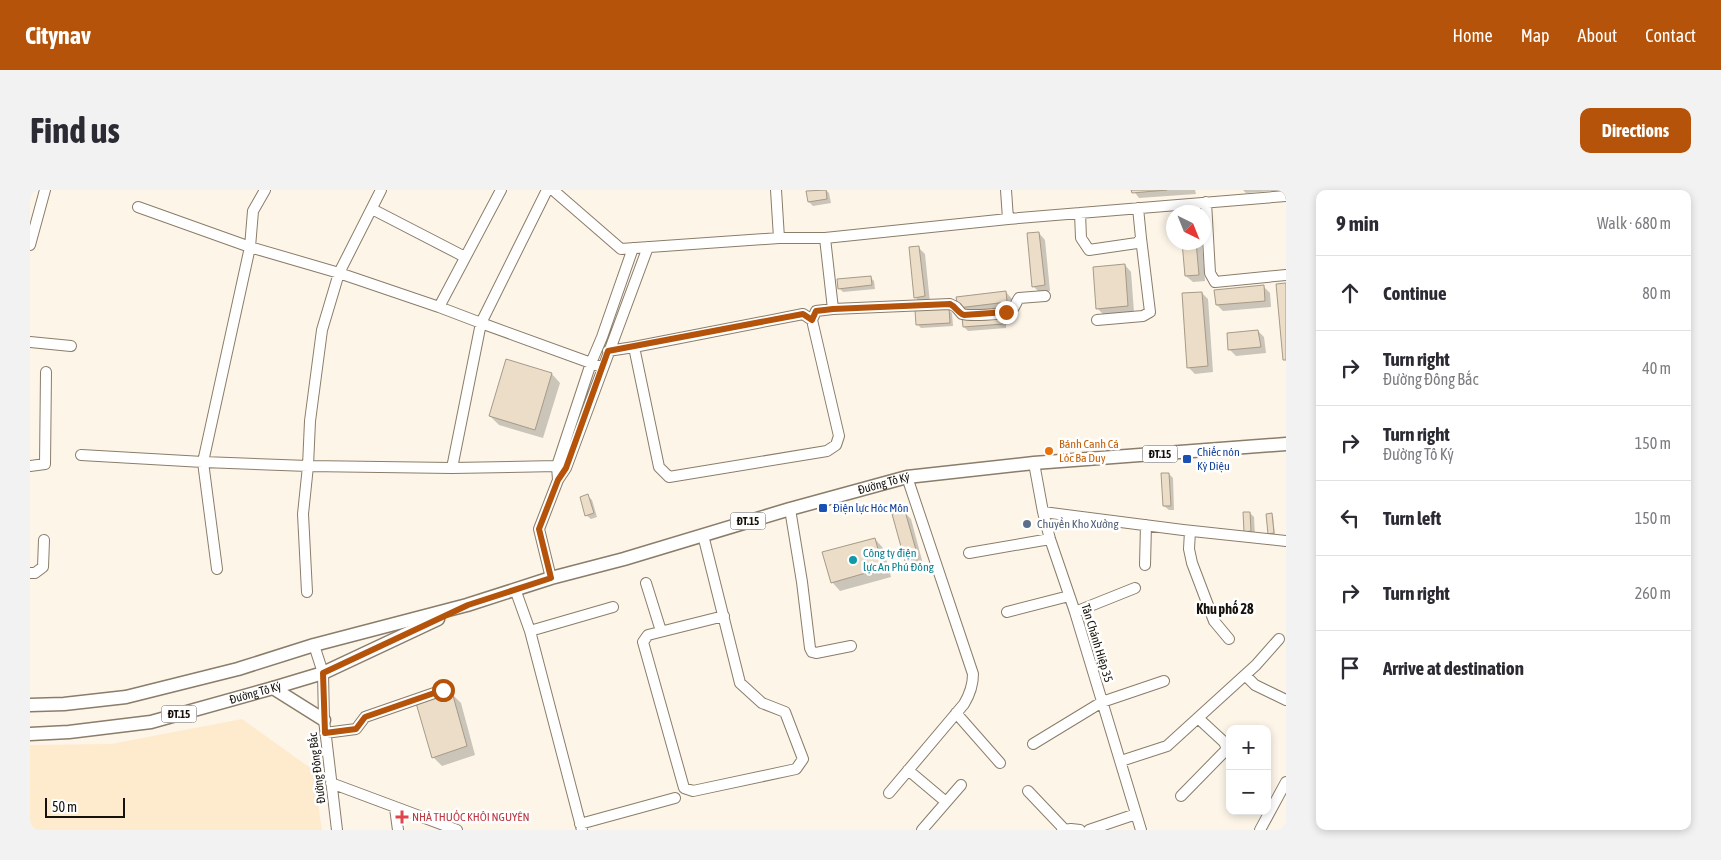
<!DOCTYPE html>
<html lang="en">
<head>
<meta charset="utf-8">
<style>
	:root { --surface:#fff; --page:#f2f2f3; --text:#2b2b33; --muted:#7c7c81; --line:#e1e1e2; --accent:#b45309 }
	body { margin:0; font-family:"Asap Condensed",sans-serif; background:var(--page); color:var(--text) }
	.controls { position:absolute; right:15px; bottom:15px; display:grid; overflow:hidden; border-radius:10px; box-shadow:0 2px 8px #0003 }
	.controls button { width:45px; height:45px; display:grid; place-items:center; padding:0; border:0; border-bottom:1px solid var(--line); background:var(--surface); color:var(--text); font:25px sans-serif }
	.compass { position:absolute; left:1136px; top:15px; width:45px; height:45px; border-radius:50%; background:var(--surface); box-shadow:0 2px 8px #0003; rotate:137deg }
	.scale { position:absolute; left:15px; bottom:12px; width:80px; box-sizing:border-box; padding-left:5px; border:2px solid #16110a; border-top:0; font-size:14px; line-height:18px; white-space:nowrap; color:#16110a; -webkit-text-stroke:4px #fff; paint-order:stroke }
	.stop { position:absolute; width:15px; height:15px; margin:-11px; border:4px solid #b45309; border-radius:50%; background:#fff }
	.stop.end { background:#b45309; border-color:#fff; box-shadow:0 1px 5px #0008 }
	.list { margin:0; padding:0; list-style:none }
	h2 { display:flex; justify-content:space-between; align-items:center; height:65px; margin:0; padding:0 20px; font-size:21px }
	h2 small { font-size:16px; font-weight:400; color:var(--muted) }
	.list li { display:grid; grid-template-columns:32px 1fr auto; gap:15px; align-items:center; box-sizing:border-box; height:75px; padding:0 20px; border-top:1px solid var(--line) }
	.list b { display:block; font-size:19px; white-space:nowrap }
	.list p { margin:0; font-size:16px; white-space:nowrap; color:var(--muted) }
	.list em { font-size:16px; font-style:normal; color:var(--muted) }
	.icon { flex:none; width:28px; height:28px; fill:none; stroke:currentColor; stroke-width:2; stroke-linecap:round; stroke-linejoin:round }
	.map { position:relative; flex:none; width:1256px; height:640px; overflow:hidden; border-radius:10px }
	header { display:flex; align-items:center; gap:30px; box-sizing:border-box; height:70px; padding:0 25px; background:var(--accent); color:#fff }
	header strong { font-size:24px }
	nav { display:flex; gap:28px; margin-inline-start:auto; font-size:18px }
	.intro { display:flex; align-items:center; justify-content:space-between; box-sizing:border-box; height:120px; padding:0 30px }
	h1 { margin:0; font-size:35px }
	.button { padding:12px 22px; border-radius:10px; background:var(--accent); color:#fff; font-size:18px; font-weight:700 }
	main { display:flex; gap:30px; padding:0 30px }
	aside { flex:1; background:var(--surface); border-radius:10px; box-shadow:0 2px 8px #0003 }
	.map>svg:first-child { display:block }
</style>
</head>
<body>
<header>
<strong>Citynav</strong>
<nav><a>Home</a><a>Map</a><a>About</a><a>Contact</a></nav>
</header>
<div class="intro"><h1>Find us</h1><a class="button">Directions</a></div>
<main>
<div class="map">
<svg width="1256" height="640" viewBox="0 0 1256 640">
	<rect width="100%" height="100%" fill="#fdf5e8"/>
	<path fill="#feebce" d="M212 529 283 580 292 640H0V555L81 554Z"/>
	<path fill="#0003" d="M787 0H796L799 3 801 13 783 16 779 12 777 2Z
		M1103 0H1165L1166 4 1109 8Z
		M1213 0H1256L1216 3Z
		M1009 43 1015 50 1020 101 1010 103 1003 96Z
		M1153 52H1172L1175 91 1163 92 1156 86Z
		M888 57 895 64 900 113 892 114 885 107Z
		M1095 75 1101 82 1104 122 1074 125 1067 118Z
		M840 87 844 91 845 99 813 102 809 98Z
		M1233 96 1240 103 1241 117 1193 121 1187 115Z
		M976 102 982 109 983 118 935 124 929 118Z
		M1172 103 1178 109 1183 182 1165 184 1158 177Z
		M918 119 922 123 923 136 891 138 887 134Z
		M971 126 976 130V138L938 141 934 137Z
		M1228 141 1234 147 1236 163 1206 166 1199 159Z
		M522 184 530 193 513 248 469 235 460 226Z
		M1139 284 1143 288 1144 320H1139L1134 316Z
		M558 306 562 310 567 327 561 329 556 325Z
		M874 322 881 329 893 374 883 376 877 370Z
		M1220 323 1224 327 1225 345H1220L1215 341Z
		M1241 325 1243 326 1245 345H1241L1239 343Z
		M845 349 853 358 861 387 810 401 802 392Z
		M422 504 431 513 445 565 412 576 403 567Z"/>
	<path fill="#ebddc7" stroke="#a79a86" d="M796 0 797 9 778 12 776 1Z
		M1101 0H1137L1102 3Z
		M1009 42 1015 95 1002 97 997 43Z
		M1152 52H1166L1169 85 1155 86Z
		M889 56 895 106 884 108 879 57Z
		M1095 74 1098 116 1066 119 1063 77Z
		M841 86 842 95 808 99 807 89Z
		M1256 93V170H1253L1246 94Z
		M1234 95 1235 111 1186 115 1184 100Z
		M976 101 977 112 928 118 926 107Z
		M1172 102 1178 176 1157 178 1152 103Z
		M919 118 920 133 886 135 885 120Z
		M972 124 973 134 933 137 932 127Z
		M1228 140 1231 157 1198 160 1197 143Z
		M476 169 522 183 505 240 459 226Z
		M1131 283H1139L1141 316H1133Z
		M558 304 564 323 555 326 550 307Z
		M875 321 888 367 875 371 862 324Z
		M1213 322H1220L1221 341 1214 342Z
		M1242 323 1244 343 1238 344 1236 324Z
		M845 348 853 378 801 393 792 362Z
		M422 502 437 556 402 568 386 513Z"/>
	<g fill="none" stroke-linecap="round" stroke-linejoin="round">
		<defs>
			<path id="minor" d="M235 0 223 21 220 57 309 83 409 117 471 0
				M523 0 591 59 749 48H795L978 29 1256 6
				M746 0 749 48
				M976 0 978 29
				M1176 12 1180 83 1185 92 1256 85
				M108 17 220 57 173 272 278 276 422 278 451 133 572 177
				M342 19 435 67
				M1050 23 1051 48 1059 60 1107 53 1111 48 1108 18
				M0 55 15 0
				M409 117 451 133 517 0
				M803 119 920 114 926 117 932 124C940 126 972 125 980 121 985 119 986 112 989 108L1015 106
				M1067 130 1113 126 1120 122 1111 48
				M0 152 41 156
				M604 157 773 124 782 130
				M578 161 604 157 629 277 639 287 797 261 806 255 809 246 782 130 786 121 803 119 795 48
				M51 265 173 272 187 379
				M1004 273 1013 322 1020 349 1045 422 1111 640
				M0 276 15 274 16 182
				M422 278 527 276 533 278
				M528 290 527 276 561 173 572 147 603 58
				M760 319 772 392 780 458 782 462 786 463 821 456
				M1013 322 1153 340 1256 351
				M1160 341 1159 359 1162 373 1184 431 1199 449
				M673 345 710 493 732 513 755 522 773 569 766 579 663 601 654 598 613 452 618 445 694 426
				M939 363 1020 349
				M1115 375 1116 335
				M0 383H5L13 377 14 350
				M521 388 509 339 528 290 536 278 618 57
				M616 393 631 441
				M485 399 500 441 583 417
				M277 402 273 324 278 276 280 231 292 140 309 83 351 0
				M977 422 1039 406
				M1045 422 1105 398
				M500 441 552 640
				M284 455 293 483 294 530 307 640
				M1215 485 1225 495 1256 510
				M926 523 970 573
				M295 543 326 539 335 527 413 500
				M1003 554 1072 512 1134 491
				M1091 571 1137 556 1226 475 1249 449
				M878 580 916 612
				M301 593 427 640
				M998 601 1034 639
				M859 603 934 514C940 504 943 496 943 484L877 287
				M1151 606 1197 559 1194 552 1168 528
				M365 618 368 640
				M550 634 645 608
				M892 640 931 595
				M1032 640 1041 639 1050 640
				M1059 640 1106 624
				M1230 640 1256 592"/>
			<g id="major">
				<path d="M243 498 294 530"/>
				<path id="s1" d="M0 515 34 514 96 507 208 479 284 455 437 415 521 388 594 369 760 319 877 287 1004 273 1256 254"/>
				<path id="s2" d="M0 544 39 542 121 532 243 498 293 483 408 429"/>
			</g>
		</defs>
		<use href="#minor" stroke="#8a7d6a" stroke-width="12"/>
		<use href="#major" stroke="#8a7d6a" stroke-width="15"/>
		<use href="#minor" stroke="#fff" stroke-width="10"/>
		<use href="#major" stroke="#fff" stroke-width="12"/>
	</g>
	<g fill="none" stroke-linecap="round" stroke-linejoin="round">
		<path stroke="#b45309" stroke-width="6" d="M413 500 335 527 326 539 295 543 293 483 438 415 521 388 509 339 528 290 536 278 578 161 773 124 782 130 786 121 803 119 920 114C926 117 928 123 934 125L976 122"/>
	</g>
	<circle fill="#e8710a" stroke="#fff" stroke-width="2" cx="1019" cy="261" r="5"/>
	<g fill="#1a4fb4" stroke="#fff" stroke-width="2">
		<rect x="1152" y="264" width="10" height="10" rx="2.5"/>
		<rect x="788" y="313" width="10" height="10" rx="2.5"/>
	</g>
	<circle fill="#5c6f8a" stroke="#fff" stroke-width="2" cx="997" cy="334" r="5"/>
	<circle fill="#0f9aa8" stroke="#fff" stroke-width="2" cx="823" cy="370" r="5"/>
	<path fill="#e0444e" stroke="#fff" stroke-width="2" d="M369.5 619.5h5v5h5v5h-5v5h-5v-5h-5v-5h5z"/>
	<g text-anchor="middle" stroke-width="5" stroke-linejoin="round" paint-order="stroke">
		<g fill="#fff" stroke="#5c5854" stroke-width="1">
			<rect x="1112.5" y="255.5" width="35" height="17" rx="4"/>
			<rect x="700.5" y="322.5" width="35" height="17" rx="4"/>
			<rect x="131.5" y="515.5" width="35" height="17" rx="4"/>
		</g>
		<g font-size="11" font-weight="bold" fill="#16110a">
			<text x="1130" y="268">ĐT.15</text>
			<text x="718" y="335">ĐT.15</text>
			<text x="149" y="528">ĐT.15</text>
		</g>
		<g font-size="12" fill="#c56008" stroke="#fff" text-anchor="start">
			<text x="1029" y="258">Bánh Canh Cá<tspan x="1029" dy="14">Lóc Ba Duy</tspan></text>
		</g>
		<g font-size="12" fill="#164399" stroke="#fff" text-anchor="start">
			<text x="1167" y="266">Chiếc nón<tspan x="1167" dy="14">Kỳ Diệu</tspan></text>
			<text x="803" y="322">Điện lực Hóc Môn</text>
		</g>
		<g font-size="12" fill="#16110a" stroke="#fff">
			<text dy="4" stroke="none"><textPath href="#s1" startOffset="884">Đường Tô Ký</textPath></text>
			<text transform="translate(1067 453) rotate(73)" y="4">Tân Chánh Hiệp 35</text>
			<text dy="4" stroke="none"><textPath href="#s2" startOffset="230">Đường Tô Ký</textPath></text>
			<text transform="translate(287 578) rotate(-97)" y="4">Đường Đông Bắc</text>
		</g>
		<g font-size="12" fill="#4e5e75" stroke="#fff" text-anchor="start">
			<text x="1007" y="338">Chuyển Kho Xưởng</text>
		</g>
		<g font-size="12" fill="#0d838f" stroke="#fff" text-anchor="start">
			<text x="833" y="367">Công ty điện<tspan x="833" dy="14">lực An Phú Đông</tspan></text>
		</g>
		<g font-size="12" fill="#be3a42" stroke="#fff" text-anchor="start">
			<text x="382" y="631">NHÀ THUỐC KHÔI NGUYÊN</text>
		</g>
		<g font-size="14" font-weight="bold" fill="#16110a" stroke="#fff">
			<text x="1195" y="424">Khu phố 28</text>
		</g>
	</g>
</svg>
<div class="controls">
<button>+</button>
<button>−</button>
</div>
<svg class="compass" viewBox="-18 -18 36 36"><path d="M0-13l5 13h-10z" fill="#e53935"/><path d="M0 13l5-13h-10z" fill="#7c7c81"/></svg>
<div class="scale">50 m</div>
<div class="stop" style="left:413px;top:500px"></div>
<div class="stop end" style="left:976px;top:122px"></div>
</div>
<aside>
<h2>9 min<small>Walk · 680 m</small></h2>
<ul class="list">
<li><svg class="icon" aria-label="ahead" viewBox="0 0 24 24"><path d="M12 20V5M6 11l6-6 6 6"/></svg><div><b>Continue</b></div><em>80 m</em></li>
<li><svg class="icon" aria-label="right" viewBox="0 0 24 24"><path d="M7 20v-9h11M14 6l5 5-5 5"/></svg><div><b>Turn right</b><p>Đường Đông Bắc</p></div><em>40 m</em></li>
<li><svg class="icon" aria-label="right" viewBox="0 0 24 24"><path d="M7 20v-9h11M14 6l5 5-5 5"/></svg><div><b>Turn right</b><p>Đường Tô Ký</p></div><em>150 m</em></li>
<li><svg class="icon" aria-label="left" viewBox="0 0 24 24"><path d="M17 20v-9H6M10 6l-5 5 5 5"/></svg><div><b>Turn left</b></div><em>150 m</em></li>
<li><svg class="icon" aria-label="right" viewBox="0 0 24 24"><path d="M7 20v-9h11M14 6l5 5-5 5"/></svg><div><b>Turn right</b></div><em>260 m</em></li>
<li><svg class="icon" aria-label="arrive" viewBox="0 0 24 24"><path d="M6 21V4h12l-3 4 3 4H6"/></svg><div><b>Arrive at destination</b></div></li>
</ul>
</aside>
</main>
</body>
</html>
